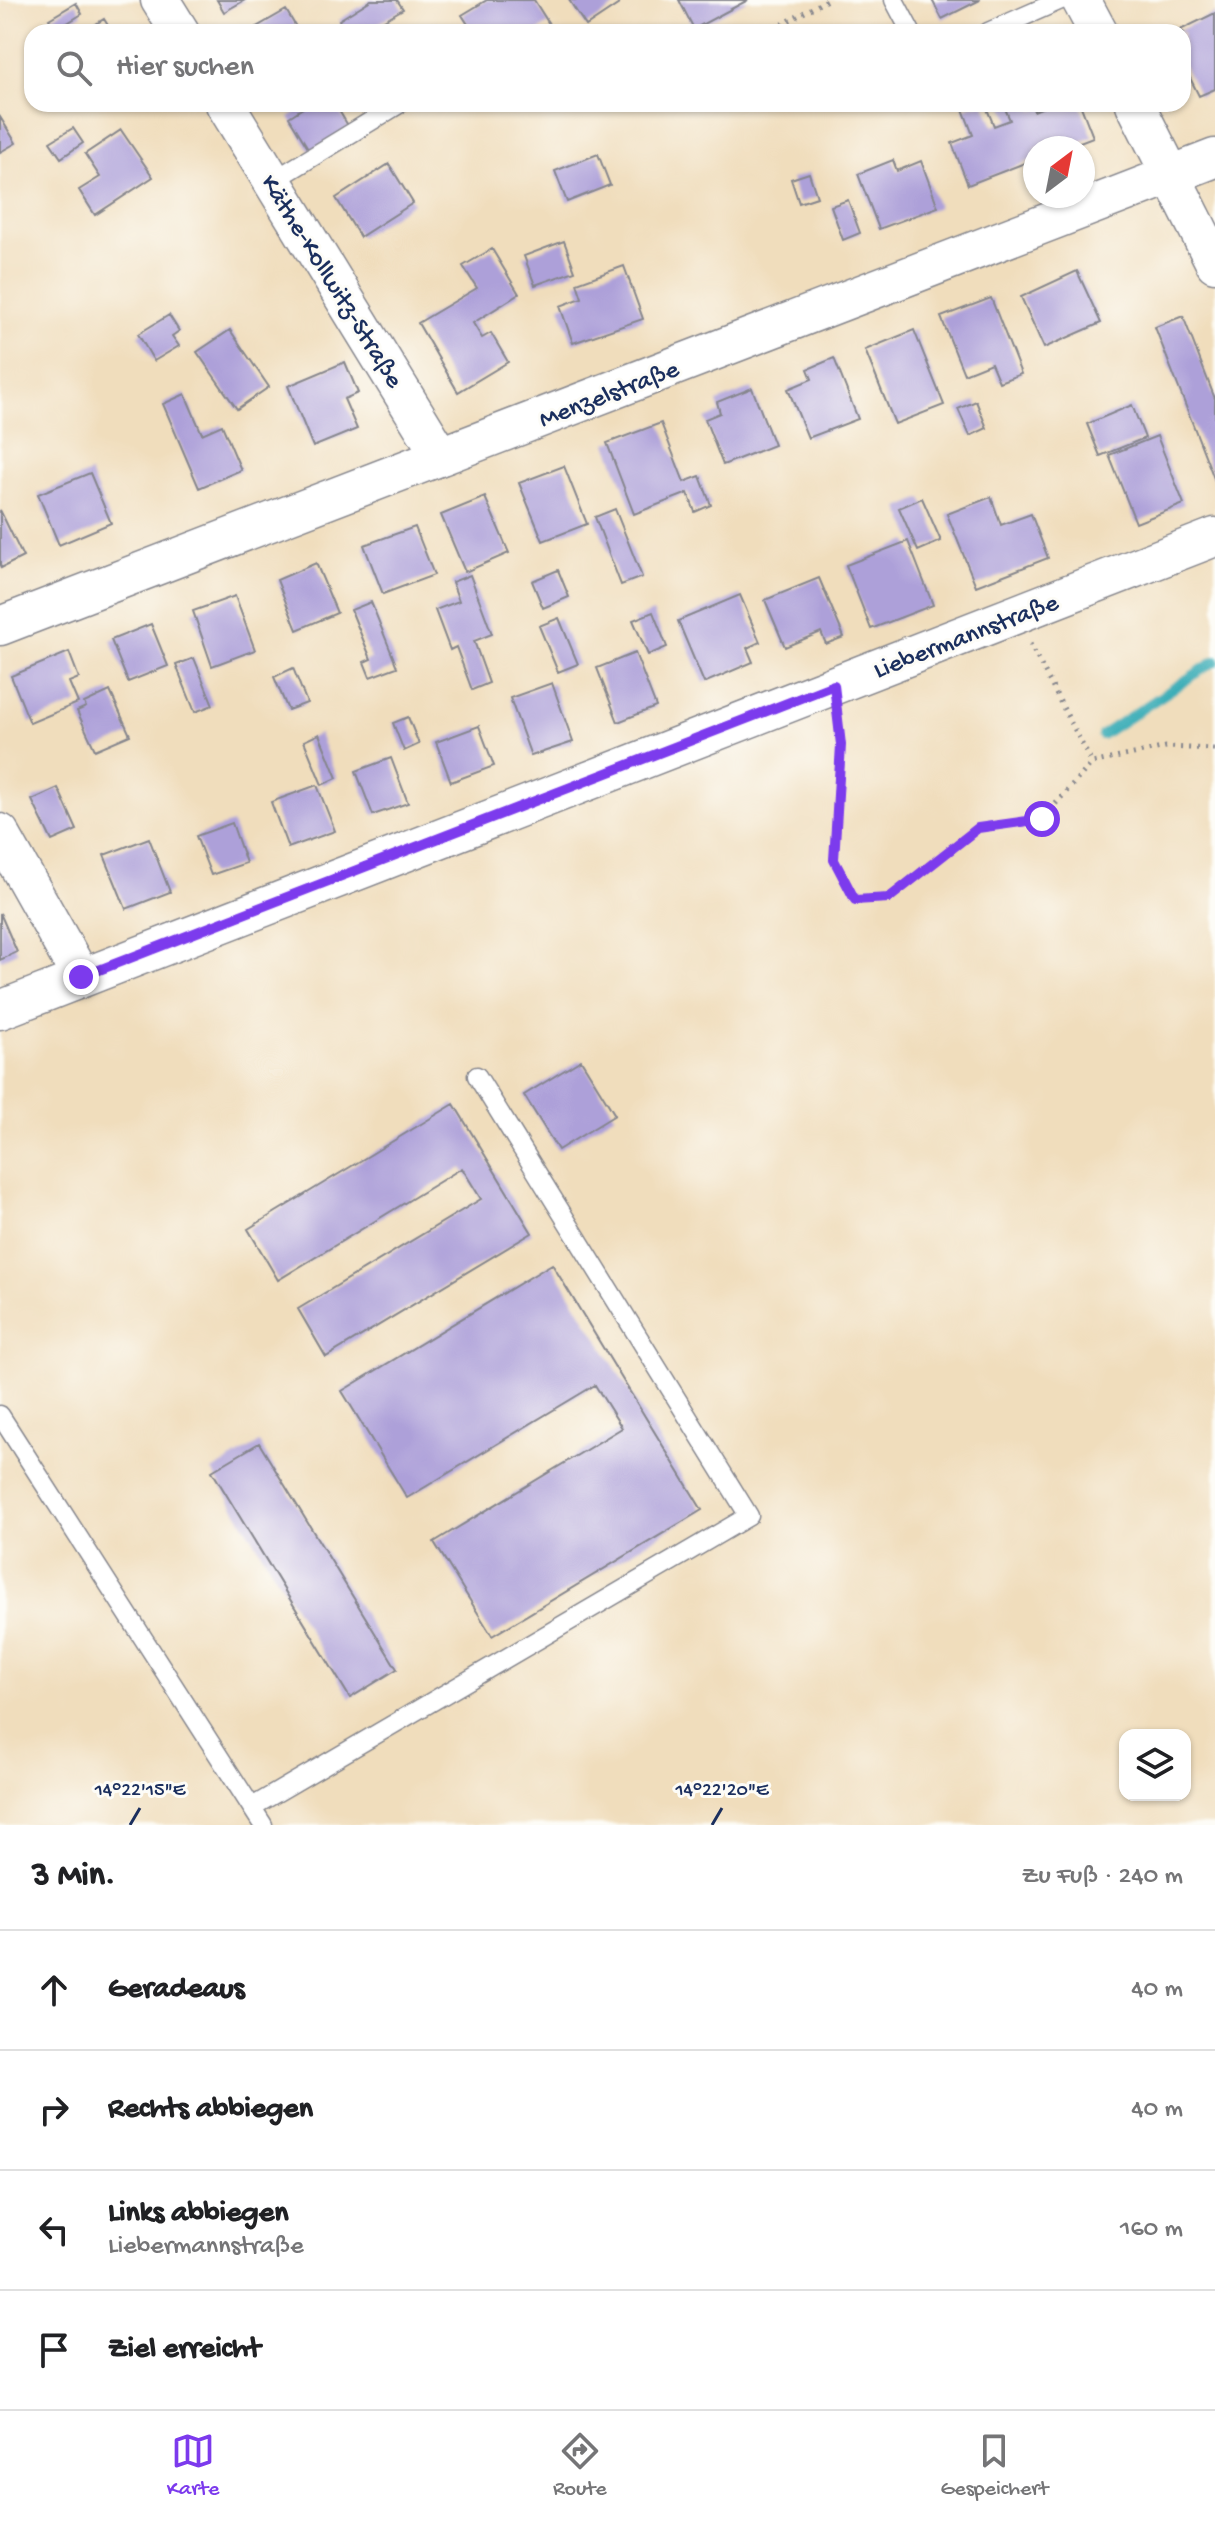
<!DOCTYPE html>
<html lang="de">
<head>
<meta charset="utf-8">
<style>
	:root { --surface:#fff; --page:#f6f6f6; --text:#202124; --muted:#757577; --line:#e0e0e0; --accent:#7c3aed }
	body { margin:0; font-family:"Gochi Hand",sans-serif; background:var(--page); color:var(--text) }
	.controls { position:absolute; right:24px; bottom:24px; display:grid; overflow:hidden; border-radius:16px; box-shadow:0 2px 6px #0004 }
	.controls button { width:72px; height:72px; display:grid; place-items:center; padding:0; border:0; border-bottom:2px solid var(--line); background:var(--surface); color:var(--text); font:40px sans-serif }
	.compass { position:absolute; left:1023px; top:136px; width:72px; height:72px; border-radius:50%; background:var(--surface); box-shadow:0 2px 6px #0004; rotate:32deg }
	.stop { position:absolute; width:24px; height:24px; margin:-18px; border:6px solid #7c3aed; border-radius:50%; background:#fff }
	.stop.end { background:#7c3aed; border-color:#fff; box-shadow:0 2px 8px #0008 }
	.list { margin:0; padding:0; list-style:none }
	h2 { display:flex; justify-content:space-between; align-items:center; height:104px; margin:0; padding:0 32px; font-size:34px }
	h2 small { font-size:26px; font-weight:400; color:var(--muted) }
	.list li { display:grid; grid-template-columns:52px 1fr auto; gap:24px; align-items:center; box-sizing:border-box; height:120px; padding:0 32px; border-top:2px solid var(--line) }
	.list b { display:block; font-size:30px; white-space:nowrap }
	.list p { margin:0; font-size:26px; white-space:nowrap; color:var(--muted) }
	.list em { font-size:26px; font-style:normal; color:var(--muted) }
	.icon { flex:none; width:44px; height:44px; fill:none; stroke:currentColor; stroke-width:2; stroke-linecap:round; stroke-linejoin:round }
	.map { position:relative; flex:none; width:1215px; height:1825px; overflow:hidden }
	.search { position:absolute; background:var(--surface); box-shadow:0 2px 6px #0004; left:24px; right:24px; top:24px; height:88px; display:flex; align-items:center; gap:20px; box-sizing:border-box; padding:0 28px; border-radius:24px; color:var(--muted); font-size:30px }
	.sheet { height:584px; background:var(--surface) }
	nav { display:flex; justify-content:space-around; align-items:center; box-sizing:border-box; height:112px; border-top:2px solid var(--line); background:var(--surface); font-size:22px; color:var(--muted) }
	nav a { display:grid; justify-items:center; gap:4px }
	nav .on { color:var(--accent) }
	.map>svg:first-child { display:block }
</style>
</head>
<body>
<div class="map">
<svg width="1215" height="1825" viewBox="0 0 1215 1825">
	<rect width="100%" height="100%" fill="#fdfcf7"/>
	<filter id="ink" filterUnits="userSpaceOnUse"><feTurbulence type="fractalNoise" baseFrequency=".0125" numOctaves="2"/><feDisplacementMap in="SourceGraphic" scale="16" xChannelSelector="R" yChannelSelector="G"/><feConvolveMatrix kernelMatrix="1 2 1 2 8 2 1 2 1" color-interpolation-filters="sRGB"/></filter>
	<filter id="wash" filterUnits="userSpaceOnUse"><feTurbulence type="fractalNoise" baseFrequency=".006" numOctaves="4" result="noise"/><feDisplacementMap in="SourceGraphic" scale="32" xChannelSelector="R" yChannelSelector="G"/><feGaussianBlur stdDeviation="1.8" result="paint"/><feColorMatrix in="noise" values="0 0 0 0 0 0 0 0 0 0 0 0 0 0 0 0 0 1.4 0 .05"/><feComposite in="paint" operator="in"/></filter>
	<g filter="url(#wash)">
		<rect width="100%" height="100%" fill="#f0ddbc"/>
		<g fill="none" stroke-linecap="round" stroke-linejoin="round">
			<path stroke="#3eaeb8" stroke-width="10" d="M1102 735 1215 661"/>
		</g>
		<g id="blocks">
			<path fill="#ada0d9" d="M217 0H245L224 12Z
				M371 0H397L403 9 377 24 382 32H346L339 20Z
				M487 0H534L549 24 536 32H473L462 15Z
				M569 0H616L619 4 586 26Z
				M679 0H748L694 29Z
				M932 0H980L942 19Z
				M76 3 82 14 56 30 49 19Z
				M286 10 299 32H248Z
				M1215 13V89L1199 96 1183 64V32H1176Z
				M104 19 112 32H83Z
				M309 104H335L350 129 311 153 289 117Z
				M975 104H985L994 126 1010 120 1003 104H1031L1034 111 1051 104H1080L1093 137 1064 148H1035V159L968 185 952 143 973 135 963 109Z
				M0 117 16 143 0 152Z
				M73 128 83 143 61 158 50 142Z
				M121 130 153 177 95 215 79 190 100 177 85 154Z
				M598 154 610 185 567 202 555 171Z
				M893 160 897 171 921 161 938 207 879 229 858 174Z
				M389 164 413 203 360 237 336 198Z
				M809 173 817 197 799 203 791 179Z
				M848 200 860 233 843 240 831 206Z
				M564 241 575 271 535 285 524 256Z
				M492 249 519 294 473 323 482 338 491 333 508 362 458 392 418 323 477 288 463 266Z
				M624 266 643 319 573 343 560 306 582 298 577 283Z
				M1077 271 1101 323 1044 348 1021 297Z
				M991 298 1021 374 999 382 991 363 964 374 941 317Z
				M169 315 179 331 172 336 179 346 154 361 138 334Z
				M1183 316 1215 399V481L1155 327Z
				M230 330 269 387 237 409 197 352Z
				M914 330 944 405 895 424 865 350Z
				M834 358 858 419 808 438 788 389 812 379 808 369Z
				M345 362 358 393 344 399 357 429 313 447 288 386Z
				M752 388 774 445 723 465 705 419 720 413 717 402Z
				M185 394 202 434 222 425 241 470 199 488 163 404Z
				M976 401 987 428 970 436 958 409Z
				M1132 405 1145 438 1100 456 1087 424Z
				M661 423 684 482 700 476 711 505 695 512 688 493 634 514 607 443Z
				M1157 436 1184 504 1136 523 1109 455Z
				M564 466 587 524 543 541 519 483Z
				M90 473 111 523 59 545 38 494Z
				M485 497 509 553 465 572 441 515Z
				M991 497 1001 525 1031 514 1048 558 976 586 947 514Z
				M922 498 941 541 918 551 899 508Z
				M615 509 642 577 621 585 595 517Z
				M0 510 23 557 1 568 0 565Z
				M415 527 434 575 383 594 364 545Z
				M908 541 933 605 871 629 846 565Z
				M316 563 337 613 297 630 277 580Z
				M558 570 569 597 543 608 532 581Z
				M470 575 492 634 474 641 489 683 472 690 456 647 450 650 435 610 459 601 452 582Z
				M819 578 844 637 826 644 821 632 785 647 765 600Z
				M740 595 760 642 747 648 753 662 704 683 678 621Z
				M235 596 255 650 212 666 193 611Z
				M371 602 397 667 370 677 364 662 371 659 351 610Z
				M653 612 667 647 648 655 633 620Z
				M559 618 578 664 558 672 539 626Z
				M151 624 168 666 128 682 111 640Z
				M69 652 79 678 69 682 78 703 30 723 11 676Z
				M635 653 656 707 618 722 597 668Z
				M194 658 213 705 195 712 176 665Z
				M293 668 307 703 288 710 274 677Z
				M552 683 573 742 531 756 510 698Z
				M110 691 130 735 95 750 77 711 86 707 84 703Z
				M408 717 419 744 404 751 393 723Z
				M479 726 494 766 451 782 436 742Z
				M319 734 337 778 322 785 304 741Z
				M391 758 408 803 373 815 356 771Z
				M317 785 335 831 288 848 271 802Z
				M58 788 77 830 52 841 32 800Z
				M232 823 246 863 211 875 196 836Z
				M149 838 170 892 126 909 104 855Z
				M0 913 17 952 0 960Z
				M581 1060 615 1115 558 1150 524 1095Z
				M454 1104 532 1233 326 1357 298 1309 481 1199 462 1168 278 1280 248 1229Z
				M552 1264 702 1510 492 1636 434 1542 622 1428 595 1385 407 1498 342 1391Z
				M259 1443 397 1669 350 1698 212 1471Z"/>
		</g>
	</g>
	<g filter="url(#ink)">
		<use href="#blocks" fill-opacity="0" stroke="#86868d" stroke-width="2"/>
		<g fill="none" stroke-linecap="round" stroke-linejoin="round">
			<defs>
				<path id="service" d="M894 0 911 32
					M988 32 1061 0
					M273 181 399 104
					M0 1415 263 1825
					M252 1807 749 1516 477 1076"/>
				<path id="minor" d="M160 0 180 32
					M1081 0 1098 32
					M225 104 441 456
					M1135 104 1215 263
					M0 626 1215 158
					M0 833 81 977
					M0 1010 1215 537"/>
			</defs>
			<use href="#service" stroke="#86868d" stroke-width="21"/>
			<use href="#minor" stroke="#86868d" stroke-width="41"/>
			<path stroke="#86868d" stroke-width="5" stroke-dasharray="2 6" stroke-linecap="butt" d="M768 32 827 0
				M1030 644 1092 763 1166 747 1215 749
				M838 722 841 745 834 860 855 900 889 898 978 828 1042 819 1092 763"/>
			<use href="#service" stroke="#fff" stroke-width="18"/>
			<use href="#minor" stroke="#fff" stroke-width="38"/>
		</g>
	</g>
	<g fill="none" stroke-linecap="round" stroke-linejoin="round" filter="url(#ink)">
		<path stroke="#7c3aed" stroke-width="10" d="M81 977 834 685 841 745 834 860 855 900 889 898 978 828 1042 819"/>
	</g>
	<path fill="none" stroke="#1b2f5e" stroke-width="3" d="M130 1825 140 1808M712 1825 722 1808"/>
	<g text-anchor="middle" stroke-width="6" stroke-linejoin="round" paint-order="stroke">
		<g font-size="26" fill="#1b2f5e" stroke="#fdfcf7">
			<text transform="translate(334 280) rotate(58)" y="9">Käthe-Kollwitz-Straße</text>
			<text transform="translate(608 392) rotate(-21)" y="9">Menzelstraße</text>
			<text transform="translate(965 634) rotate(-21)" y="9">Liebermannstraße</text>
		</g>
	</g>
	<g font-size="20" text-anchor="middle" fill="#1b2f5e" stroke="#fdfcf7" stroke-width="6" stroke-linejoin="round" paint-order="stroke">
		<text x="140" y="1795">14°22'15"E</text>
		<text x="722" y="1795">14°22'20"E</text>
	</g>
</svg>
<div class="controls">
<button><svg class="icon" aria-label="layers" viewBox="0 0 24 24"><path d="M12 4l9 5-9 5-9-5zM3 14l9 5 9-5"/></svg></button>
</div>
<svg class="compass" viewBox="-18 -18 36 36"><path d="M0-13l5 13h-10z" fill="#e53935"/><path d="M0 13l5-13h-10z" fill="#757577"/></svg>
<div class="stop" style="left:1042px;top:819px"></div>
<div class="stop end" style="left:81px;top:977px"></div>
<div class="search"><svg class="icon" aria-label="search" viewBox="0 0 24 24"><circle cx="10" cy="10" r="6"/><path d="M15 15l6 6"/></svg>Hier suchen</div>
</div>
<section class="sheet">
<h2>3 Min.<small>Zu Fuß · 240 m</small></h2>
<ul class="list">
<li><svg class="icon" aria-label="ahead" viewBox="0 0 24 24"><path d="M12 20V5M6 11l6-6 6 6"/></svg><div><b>Geradeaus</b></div><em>40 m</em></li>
<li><svg class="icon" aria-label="right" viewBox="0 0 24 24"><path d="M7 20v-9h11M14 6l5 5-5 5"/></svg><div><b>Rechts abbiegen</b></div><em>40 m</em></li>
<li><svg class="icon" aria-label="left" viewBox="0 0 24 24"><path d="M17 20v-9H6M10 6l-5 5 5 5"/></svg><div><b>Links abbiegen</b><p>Liebermannstraße</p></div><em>160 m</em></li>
<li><svg class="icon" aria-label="arrive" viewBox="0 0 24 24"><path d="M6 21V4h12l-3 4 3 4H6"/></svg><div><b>Ziel erreicht</b></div></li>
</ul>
</section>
<nav>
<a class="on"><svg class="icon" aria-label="map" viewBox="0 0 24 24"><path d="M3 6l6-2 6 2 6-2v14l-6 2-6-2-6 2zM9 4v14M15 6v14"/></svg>Karte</a>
<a><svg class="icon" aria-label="directions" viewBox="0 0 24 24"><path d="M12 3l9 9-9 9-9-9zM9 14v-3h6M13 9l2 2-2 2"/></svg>Route</a>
<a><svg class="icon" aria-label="saved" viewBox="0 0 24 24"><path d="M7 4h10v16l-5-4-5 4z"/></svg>Gespeichert</a>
</nav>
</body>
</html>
